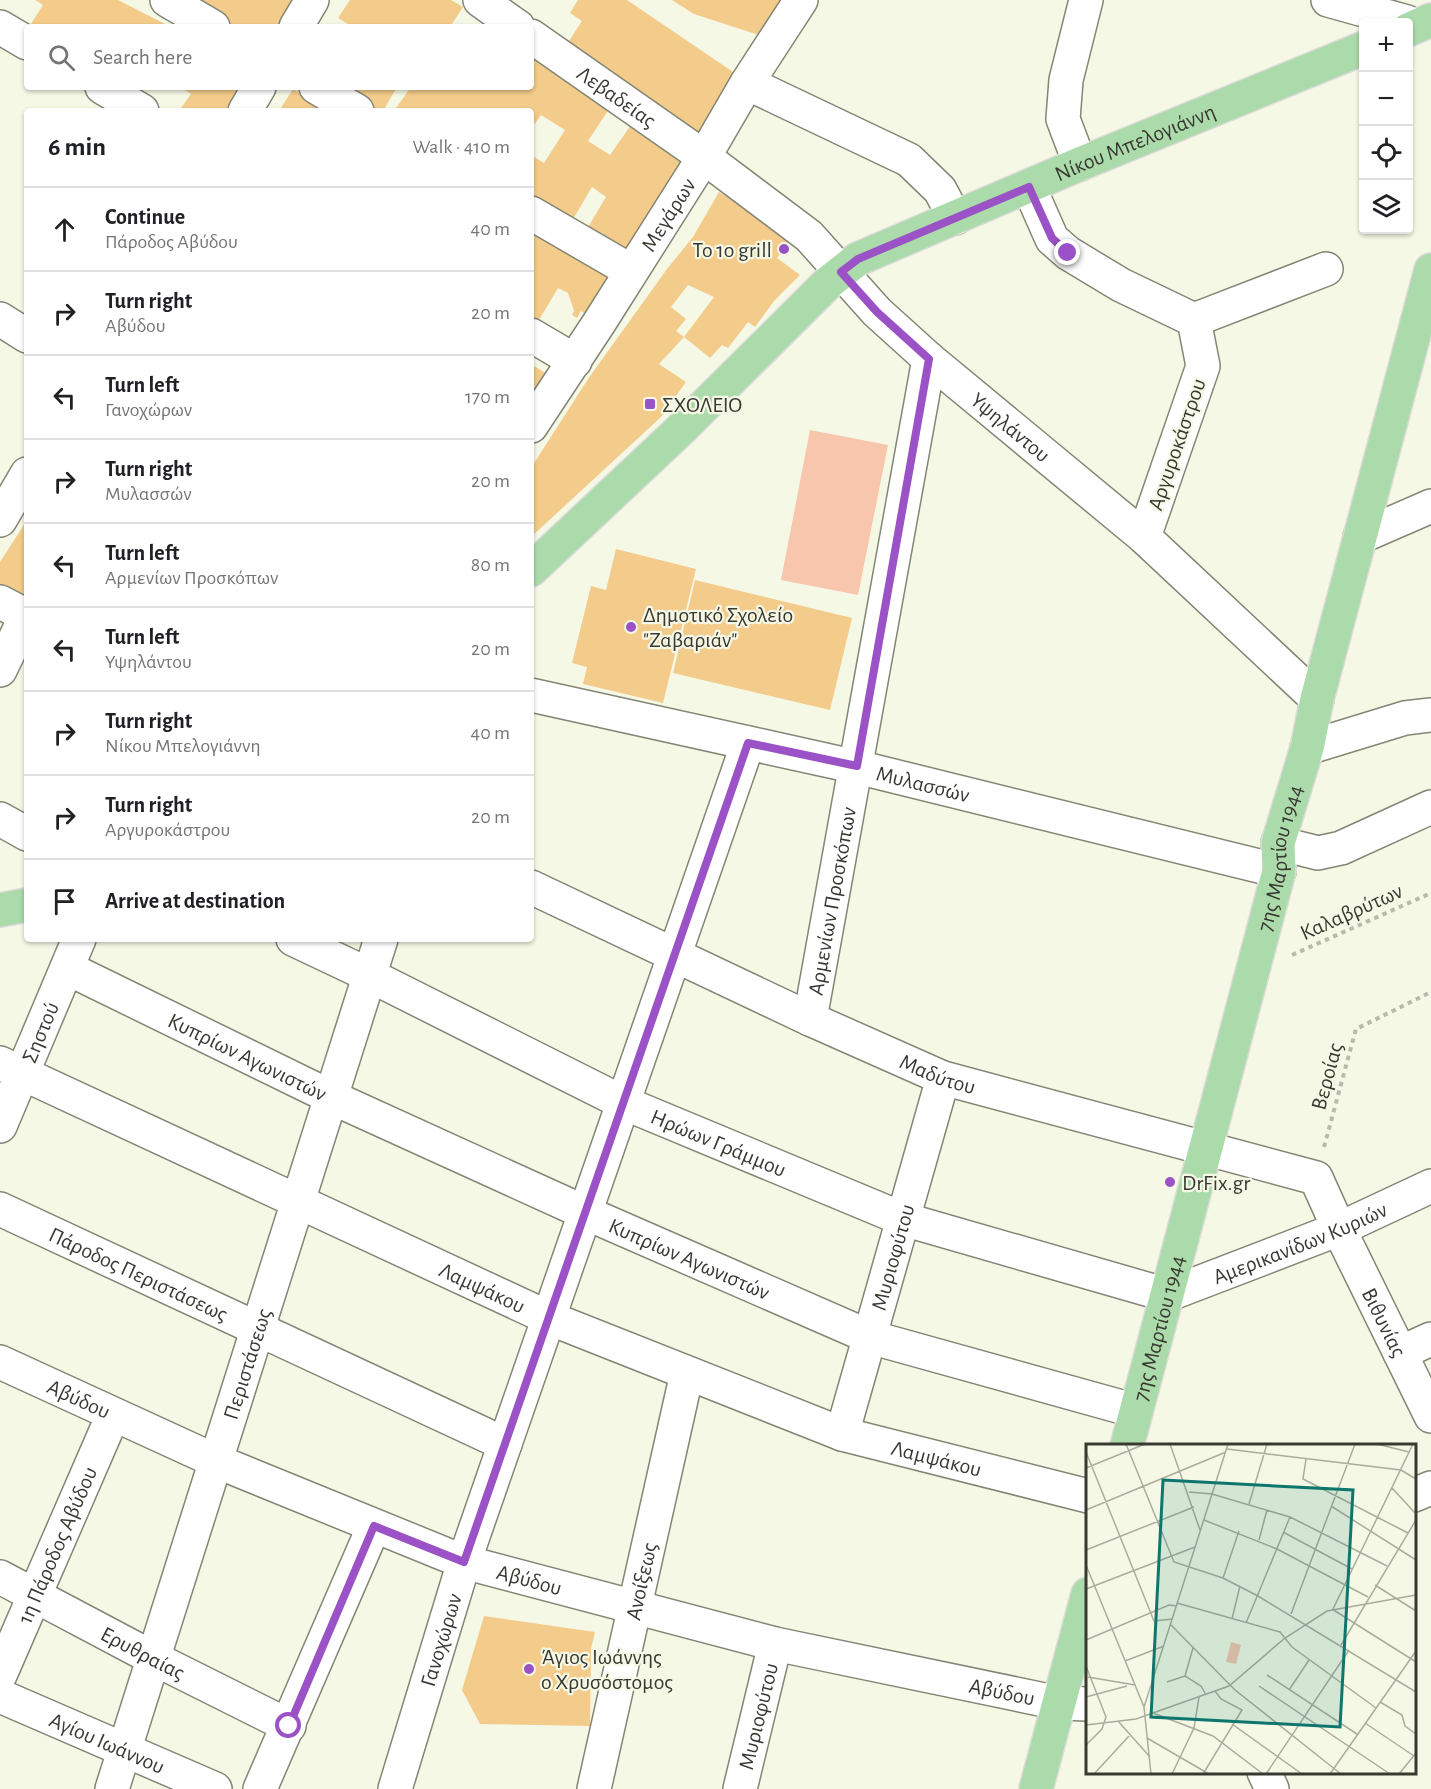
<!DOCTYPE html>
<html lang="en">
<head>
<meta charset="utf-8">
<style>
	:root { --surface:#fff; --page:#f2f2f2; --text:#202124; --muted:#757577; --line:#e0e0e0 }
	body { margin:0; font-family:"Alegreya Sans",sans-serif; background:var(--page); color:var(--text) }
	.controls { position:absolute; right:18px; top:18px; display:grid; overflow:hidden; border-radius:6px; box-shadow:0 2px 4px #0004 }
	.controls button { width:54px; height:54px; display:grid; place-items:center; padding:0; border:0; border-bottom:2px solid var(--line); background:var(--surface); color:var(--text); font:30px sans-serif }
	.stop { position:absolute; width:18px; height:18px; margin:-14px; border:4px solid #9b52c6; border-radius:50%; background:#fff }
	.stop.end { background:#9b52c6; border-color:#fff; box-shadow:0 2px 6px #0008 }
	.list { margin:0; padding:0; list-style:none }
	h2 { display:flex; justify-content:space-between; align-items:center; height:78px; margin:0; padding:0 24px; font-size:26px }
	h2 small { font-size:20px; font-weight:400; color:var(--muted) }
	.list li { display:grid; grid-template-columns:39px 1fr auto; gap:18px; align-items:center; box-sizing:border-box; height:84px; padding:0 24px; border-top:2px solid var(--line) }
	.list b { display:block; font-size:22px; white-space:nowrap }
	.list p { margin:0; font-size:20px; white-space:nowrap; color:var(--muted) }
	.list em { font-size:20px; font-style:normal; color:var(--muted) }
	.icon { flex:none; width:33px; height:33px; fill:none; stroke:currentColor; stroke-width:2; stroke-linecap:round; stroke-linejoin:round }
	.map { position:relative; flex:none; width:1431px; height:1789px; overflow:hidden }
	.search { position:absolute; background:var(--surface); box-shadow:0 2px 4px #0004; left:24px; top:24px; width:510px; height:66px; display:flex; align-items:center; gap:15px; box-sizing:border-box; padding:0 21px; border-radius:6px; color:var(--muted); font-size:22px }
	.panel { position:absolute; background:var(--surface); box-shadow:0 2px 4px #0004; left:24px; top:108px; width:510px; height:834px; border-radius:6px }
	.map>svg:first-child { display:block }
</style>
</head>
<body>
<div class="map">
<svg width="1431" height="1789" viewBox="0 0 1431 1789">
	<rect width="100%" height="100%" fill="#f6f8e6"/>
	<path fill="#f8c6ad" d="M810 430 888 445 858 595 781 580Z"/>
	<path fill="#f3cb8a" d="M35 0H118L171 27H29L43 5Z
		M184 0H308L291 27H224Z
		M350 0H451L463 7 450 27H353L338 18Z
		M578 0H627L739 76 699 136 565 47 582 21 570 13Z
		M672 0H790L765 37 694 14Z
		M531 55 609 109 588 141 610 155 631 125 694 172 636 265 584 234 606 197 592 187 569 226 531 203V155L544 163 565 130 541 115 531 129V111H394L411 87H531Z
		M180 87H259L245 111H179L191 94Z
		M340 87H397L383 111H379Z
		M293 89 327 111H279Z
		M719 192 767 221 792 239 777 258 800 275 774 301 755 327 748 322 728 348 722 345 710 358 684 337 714 297 688 285 671 307 686 319 676 331 684 337 659 364 686 382 661 417 531 537V468L588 379 667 269 693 237Z
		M537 228 624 283 599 323 581 311 577 318 572 315 574 311 568 293 558 288 536 325 531 323V238Z
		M531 364 555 379 531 415Z
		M27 520V606L0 595V562Z
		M616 549 696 569 663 703 583 684 587 667 572 663 591 586 606 590Z
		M695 580 852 618 830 710 673 673Z
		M484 1616 595 1632 591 1649 590 1726 480 1724 462 1690Z"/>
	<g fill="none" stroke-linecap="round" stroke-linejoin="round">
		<defs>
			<g id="minor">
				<path d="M167 0 213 27"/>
				<path d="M480 0 518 27"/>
				<path d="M1328 0 1407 22"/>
				<path d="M0 27 27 43"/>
				<path d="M296 27 312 0"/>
				<path id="s1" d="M531 36 704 157 809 236 877 312 929 359 1144 537 1317 699"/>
				<path d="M747 83 909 160 940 190 955 218"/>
				<path d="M102 87 142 111"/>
				<path d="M316 87 357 111"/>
				<path d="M245 111 259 87"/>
				<path d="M1080 164 1063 119 1066 80 1086 0"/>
				<path d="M1029 187 1052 239 1068 253 1121 285 1194 320 1203 366 1144 537"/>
				<path d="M531 213 631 271"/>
				<path d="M0 319 27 336"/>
				<path d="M1194 320 1326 269"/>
				<path d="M531 335 575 361"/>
				<path id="s2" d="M531 426 599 323 704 157 747 83 801 0"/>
				<path d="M0 520 27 474"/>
				<path d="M1360 537 1431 506"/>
				<path d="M0 602 27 616"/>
				<path d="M0 670 26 616"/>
				<path id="s3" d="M531 695 857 767 1279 871"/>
				<path d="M1307 748 1405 718 1431 715"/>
				<path d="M0 819 27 834"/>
				<path d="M1278 843 1318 853 1341 848 1431 807"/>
				<path id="s4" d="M531 887 810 1019 943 1078 1316 1178 1339 1229 1431 1416"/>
				<path id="s5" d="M293 939 369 975 624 1103 903 1219 1167 1295 1339 1229 1431 1186"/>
				<path id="s6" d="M67 968 331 1097 586 1213 870 1337 1136 1411"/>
				<path id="s7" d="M810 1019 929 359"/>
				<path id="s8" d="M0 1063 549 1318 842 1434 1088 1496"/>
				<path id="s9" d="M0 1126 79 939"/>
				<path id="s10" d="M0 1209 505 1444"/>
				<path d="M1400 1353 1431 1339"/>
				<path id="s11" d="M0 1362 216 1461 464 1562 775 1644 1059 1703 1088 1704"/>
				<path id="s12" d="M842 1434 943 1078"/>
				<path d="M1414 1495 1431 1488"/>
				<path id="s13" d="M0 1577 153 1658 289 1726"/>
				<path id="s14" d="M0 1675 113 1415"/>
				<path id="s15" d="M0 1696 215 1789"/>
				<path d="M1264 1772 1272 1789"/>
				<path id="s16" d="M112 1789 381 939"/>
				<path d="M260 1789 374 1526"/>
				<path id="s17" d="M395 1789 464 1562 748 743"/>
				<path id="s18" d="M594 1789 687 1373"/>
				<path id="s19" d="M740 1789 775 1644"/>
			</g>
			<g id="major">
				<path d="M1408 30 1431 20"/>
				<path id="s20" d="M531 570 678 432 829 282 858 259 1080 164 1364 48"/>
				<path d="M0 910 27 905"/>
				<path id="s21" d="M1127 1446 1279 871 1278 843 1307 748 1317 699 1431 270"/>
				<path d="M1036 1789 1088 1594"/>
			</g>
		</defs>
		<use href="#minor" stroke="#848575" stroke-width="36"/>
		<use href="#major" stroke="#dbdbda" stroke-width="36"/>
		<path stroke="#b9baac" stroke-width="4" stroke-dasharray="4.5 4.5" stroke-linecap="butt" d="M1292 955 1431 893
			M1324 1147 1356 1029 1431 992"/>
		<use href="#minor" stroke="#fff" stroke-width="33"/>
		<use href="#major" stroke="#abdbaa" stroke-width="33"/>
	</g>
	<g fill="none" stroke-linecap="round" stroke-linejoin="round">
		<path stroke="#9b52c6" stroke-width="8" d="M289 1726 374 1526 464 1562 748 743 857 766 929 359 877 312 841 272 858 259 1029 187 1052 238 1068 253"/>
	</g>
	<g fill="#9b52c6" stroke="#f6f8e6" stroke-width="2">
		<circle cx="784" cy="249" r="6"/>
		<rect x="644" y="398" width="12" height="12" rx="3"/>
		<circle cx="631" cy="627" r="6"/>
		<circle cx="1170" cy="1182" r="6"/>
		<circle cx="529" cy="1669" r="6"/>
	</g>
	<g text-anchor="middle" stroke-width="4.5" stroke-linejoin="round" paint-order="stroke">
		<g font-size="22" fill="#393932" stroke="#f6f8e6">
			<text dy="8" stroke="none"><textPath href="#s1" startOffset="105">Λεβαδείας</textPath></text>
			<text dy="8" stroke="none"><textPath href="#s20" startOffset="752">Νίκου Μπελογιάννη</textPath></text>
			<text dy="8" stroke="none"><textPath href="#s2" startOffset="252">Μεγάρων</textPath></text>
			<text dy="8" stroke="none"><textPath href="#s1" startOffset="621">Υψηλάντου</textPath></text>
			<text transform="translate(1176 444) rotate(-71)" y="8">Αργυροκάστρου</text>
			<text dy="8" stroke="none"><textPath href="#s3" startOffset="402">Μυλασσών</textPath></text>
			<text dy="8" stroke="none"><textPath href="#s21" startOffset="608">7ης Μαρτίου 1944</textPath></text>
			<text dy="8" stroke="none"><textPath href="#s7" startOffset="120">Αρμενίων Προσκόπων</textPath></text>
			<text transform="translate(1351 911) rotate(-24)" y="8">Καλαβρύτων</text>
			<text dy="8" stroke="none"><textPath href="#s9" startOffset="102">Σηστού</textPath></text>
			<text dy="8" stroke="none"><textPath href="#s6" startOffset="201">Κυπρίων Αγωνιστών</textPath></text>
			<text dy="8" stroke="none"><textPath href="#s4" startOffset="448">Μαδύτου</textPath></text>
			<text transform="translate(1326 1076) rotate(-75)" y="8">Βεροίας</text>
			<text dy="8" stroke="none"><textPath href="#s5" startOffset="472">Ηρώων Γράμμου</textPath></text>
			<text dy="8" stroke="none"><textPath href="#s5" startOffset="1089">Αμερικανίδων Κυριών</textPath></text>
			<text dy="8" stroke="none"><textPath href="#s12" startOffset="184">Μυριοφύτου</textPath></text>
			<text dy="8" stroke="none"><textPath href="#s6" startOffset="687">Κυπρίων Αγωνιστών</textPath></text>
			<text dy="8" stroke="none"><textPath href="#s10" startOffset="153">Πάροδος Περιστάσεως</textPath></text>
			<text dy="8" stroke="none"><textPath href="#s8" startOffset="532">Λαμψάκου</textPath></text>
			<text dy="8" stroke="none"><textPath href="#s4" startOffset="1000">Βιθυνίας</textPath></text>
			<text dy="8" stroke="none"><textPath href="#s21" startOffset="122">7ης Μαρτίου 1944</textPath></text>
			<text dy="8" stroke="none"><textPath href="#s16" startOffset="446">Περιστάσεως</textPath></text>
			<text dy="8" stroke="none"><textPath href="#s11" startOffset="87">Αβύδου</textPath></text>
			<text dy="8" stroke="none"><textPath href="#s8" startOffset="1018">Λαμψάκου</textPath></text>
			<text dy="8" stroke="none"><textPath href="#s14" startOffset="142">1η Πάροδος Αβύδου</textPath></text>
			<text dy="8" stroke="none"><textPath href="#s11" startOffset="573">Αβύδου</textPath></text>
			<text dy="8" stroke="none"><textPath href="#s18" startOffset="213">Ανοίξεως</textPath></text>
			<text dy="8" stroke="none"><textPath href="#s17" startOffset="156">Γανοχώρων</textPath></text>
			<text dy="8" stroke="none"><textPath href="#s13" startOffset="162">Ερυθραίας</textPath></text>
			<text dy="8" stroke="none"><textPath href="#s11" startOffset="1059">Αβύδου</textPath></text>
			<text dy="8" stroke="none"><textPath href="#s19" startOffset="75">Μυριοφύτου</textPath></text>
			<text dy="8" stroke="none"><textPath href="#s15" startOffset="117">Αγίου Ιωάννου</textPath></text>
		</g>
		<g font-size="22" fill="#393932" stroke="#f6f8e6" text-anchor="start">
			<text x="772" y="257" text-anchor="end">Το 1ο grill</text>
			<text x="662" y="412">ΣΧΟΛΕΙΟ</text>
			<text x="643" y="622">Δημοτικό Σχολείο<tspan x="643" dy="25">"Ζαβαριάν"</tspan></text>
			<text x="1182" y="1190">DrFix.gr</text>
			<text x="541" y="1664">Άγιος Ιωάννης<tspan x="541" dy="25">ο Χρυσόστομος</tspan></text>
		</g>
	</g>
	<g transform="translate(1086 1444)">
		<rect width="330" height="330" fill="#f6f8e6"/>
		<path d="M145 198 155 201 150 220 140 218Z" fill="#f8c6ad"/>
		<path fill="none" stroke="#aaac9e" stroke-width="1.5" d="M40 0 88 118 137 134 172 152 330 248M84 0 114 86M291 0 323 8M141 5 315 26 330 35M0 8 68 177 87 175M220 15 217 35 322 89M0 24 59 0M306 44 330 70M103 48 126 50 204 73 301 122M163 60 181 0M245 62 330 116M0 66 140 8M118 76 191 105 282 153M197 88 266 125M173 96 181 66M0 106 108 63M0 121 58 263M137 134 153 87M289 141 330 167M0 145 109 103M91 159 194 188 206 203 290 264M246 165 330 218M247 165 327 0M205 170 269 0M146 175 154 142M160 179 204 73M85 181 149 246 255 330M0 196 83 161 91 162M255 201 330 76M107 204 99 232 115 242 120 251M39 217 78 202M0 222 20 273 16 285 0 301M181 231 271 290M2 233 49 241M81 238 99 232M173 242 304 330M203 246 223 216M0 253 41 242M294 258 316 271 319 282 330 290M67 269 127 292 177 330M32 277 64 313M279 279 328 312M146 280 216 330M0 281 50 275 143 242 199 194 241 167 330 151M61 294 123 330M8 330 43 292M65 330 58 263 142 0M86 330 108 284 113 253M117 330 156 266 135 255 129 247M180 330 263 206M244 330 330 207M313 330 330 309"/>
		<path fill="#0f766e" fill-opacity="0.15" stroke="#0f766e" stroke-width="3" d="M77 36 267 46 254 283 65 273Z"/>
		<rect width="330" height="330" fill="none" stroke="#393932" stroke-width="3"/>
	</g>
</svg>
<div class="controls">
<button>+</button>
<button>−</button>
<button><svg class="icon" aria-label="locate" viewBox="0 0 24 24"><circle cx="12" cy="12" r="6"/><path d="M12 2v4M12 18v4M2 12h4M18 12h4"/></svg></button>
<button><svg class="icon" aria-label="layers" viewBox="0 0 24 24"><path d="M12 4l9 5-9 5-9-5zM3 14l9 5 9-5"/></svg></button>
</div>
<div class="stop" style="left:289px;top:1726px"></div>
<div class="stop end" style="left:1068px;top:253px"></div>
<div class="search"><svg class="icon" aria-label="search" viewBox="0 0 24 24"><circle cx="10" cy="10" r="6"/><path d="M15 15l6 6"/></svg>Search here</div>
<section class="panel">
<h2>6 min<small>Walk · 410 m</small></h2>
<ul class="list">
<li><svg class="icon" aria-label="ahead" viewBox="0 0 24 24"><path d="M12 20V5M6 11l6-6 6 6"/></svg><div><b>Continue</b><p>Πάροδος Αβύδου</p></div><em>40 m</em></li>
<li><svg class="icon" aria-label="right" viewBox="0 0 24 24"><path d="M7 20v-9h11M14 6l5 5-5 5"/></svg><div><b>Turn right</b><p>Αβύδου</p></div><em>20 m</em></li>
<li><svg class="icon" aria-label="left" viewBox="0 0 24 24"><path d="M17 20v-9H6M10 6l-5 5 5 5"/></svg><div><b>Turn left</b><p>Γανοχώρων</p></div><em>170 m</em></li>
<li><svg class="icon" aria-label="right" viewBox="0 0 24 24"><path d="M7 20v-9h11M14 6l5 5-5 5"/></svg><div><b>Turn right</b><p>Μυλασσών</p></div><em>20 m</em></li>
<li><svg class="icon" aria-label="left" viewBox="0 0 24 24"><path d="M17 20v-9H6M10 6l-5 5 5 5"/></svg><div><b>Turn left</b><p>Αρμενίων Προσκόπων</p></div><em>80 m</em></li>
<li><svg class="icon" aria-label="left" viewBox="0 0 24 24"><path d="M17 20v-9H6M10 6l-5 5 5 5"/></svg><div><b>Turn left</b><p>Υψηλάντου</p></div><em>20 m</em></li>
<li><svg class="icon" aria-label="right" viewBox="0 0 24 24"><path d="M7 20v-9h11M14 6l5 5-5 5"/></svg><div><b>Turn right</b><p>Νίκου Μπελογιάννη</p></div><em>40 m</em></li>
<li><svg class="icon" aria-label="right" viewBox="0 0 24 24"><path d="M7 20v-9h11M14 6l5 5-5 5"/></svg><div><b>Turn right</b><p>Αργυροκάστρου</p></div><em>20 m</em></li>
<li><svg class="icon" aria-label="arrive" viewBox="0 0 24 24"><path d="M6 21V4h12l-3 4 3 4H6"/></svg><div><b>Arrive at destination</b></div></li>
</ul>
</section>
</div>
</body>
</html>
